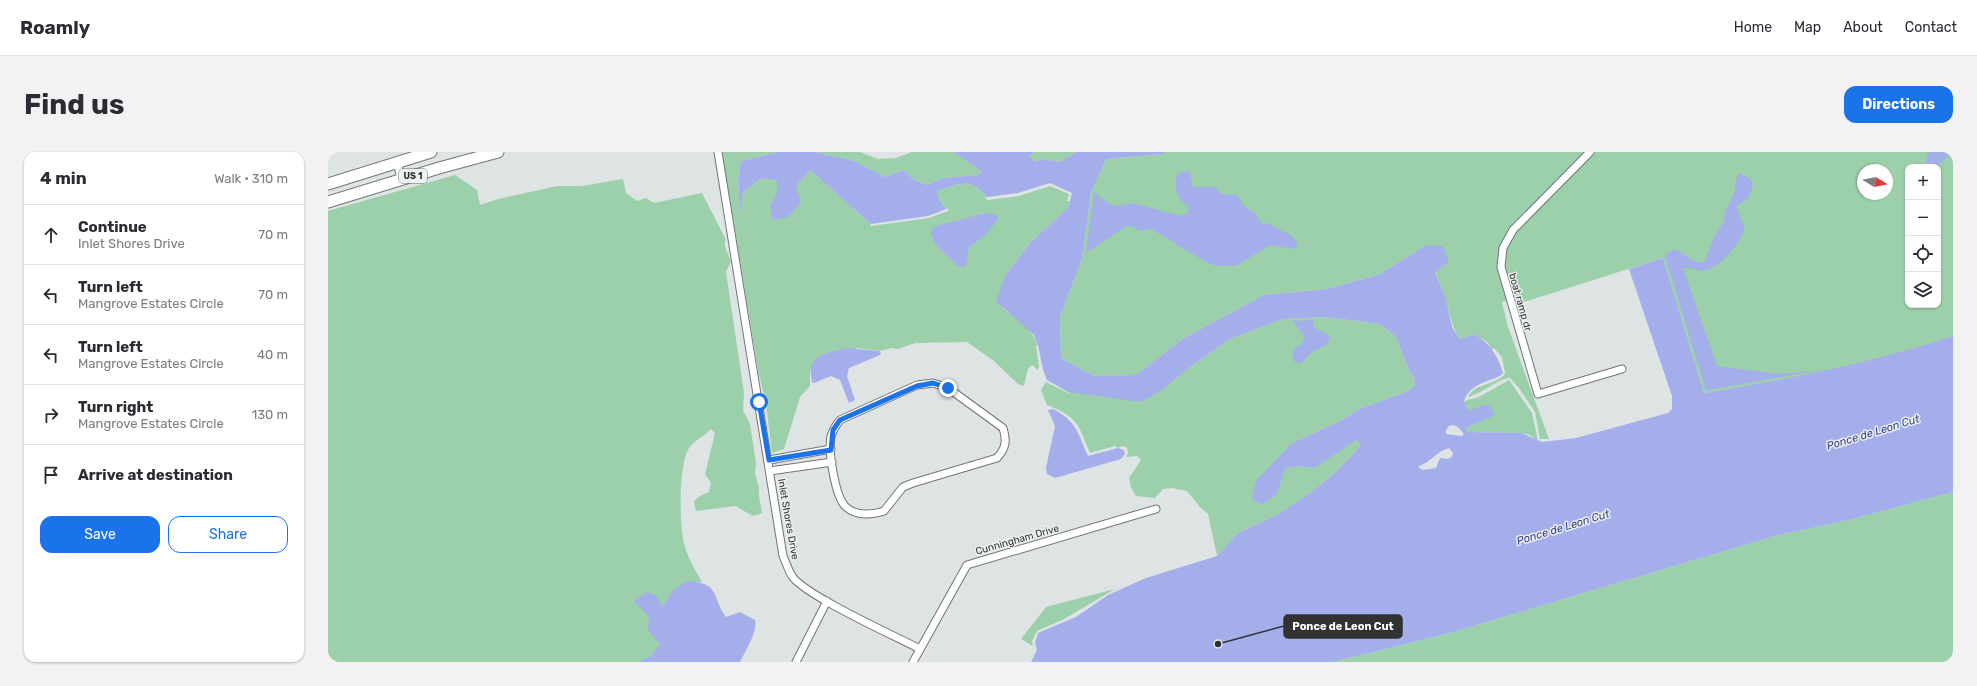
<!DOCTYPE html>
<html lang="en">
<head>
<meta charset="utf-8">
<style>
	:root { --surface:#fff; --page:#f2f2f3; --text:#2b2b33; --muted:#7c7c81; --line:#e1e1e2; --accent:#1a73e8 }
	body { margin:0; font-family:Rubik,sans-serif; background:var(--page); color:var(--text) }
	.controls { position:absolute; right:12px; top:12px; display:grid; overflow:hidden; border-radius:8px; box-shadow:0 1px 3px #0004 }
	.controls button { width:36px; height:36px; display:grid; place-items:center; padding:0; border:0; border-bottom:1px solid var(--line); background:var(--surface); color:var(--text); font:20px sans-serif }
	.compass { position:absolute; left:1529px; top:12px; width:36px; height:36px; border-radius:50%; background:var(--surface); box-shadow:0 1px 3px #0004; rotate:100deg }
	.stop { position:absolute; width:12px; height:12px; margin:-9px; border:3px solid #1a73e8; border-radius:50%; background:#fff }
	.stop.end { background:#1a73e8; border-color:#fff; box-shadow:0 1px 4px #0008 }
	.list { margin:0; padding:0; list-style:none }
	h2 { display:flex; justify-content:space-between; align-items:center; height:52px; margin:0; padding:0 16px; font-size:17px }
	h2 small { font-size:13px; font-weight:400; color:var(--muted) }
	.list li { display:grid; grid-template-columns:26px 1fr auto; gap:12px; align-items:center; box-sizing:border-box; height:60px; padding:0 16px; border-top:1px solid var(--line) }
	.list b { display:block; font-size:15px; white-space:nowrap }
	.list p { margin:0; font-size:13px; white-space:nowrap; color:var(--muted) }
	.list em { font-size:13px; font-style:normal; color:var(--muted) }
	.actions { display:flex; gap:8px; padding:12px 16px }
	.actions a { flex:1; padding:9px 0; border:1px solid var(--accent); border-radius:12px; text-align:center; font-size:14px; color:var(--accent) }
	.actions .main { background:var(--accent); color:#fff }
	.icon { flex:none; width:22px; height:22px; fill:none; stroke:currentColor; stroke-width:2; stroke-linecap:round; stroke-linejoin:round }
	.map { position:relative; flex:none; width:1625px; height:510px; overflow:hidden; border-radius:12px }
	header { display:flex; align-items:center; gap:24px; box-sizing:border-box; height:56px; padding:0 20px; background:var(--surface); border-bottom:1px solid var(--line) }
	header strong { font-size:19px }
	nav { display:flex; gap:22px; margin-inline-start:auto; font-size:14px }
	.intro { display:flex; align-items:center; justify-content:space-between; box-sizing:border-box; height:96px; padding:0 24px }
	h1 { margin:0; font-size:28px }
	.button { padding:10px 18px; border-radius:12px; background:var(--accent); color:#fff; font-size:14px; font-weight:700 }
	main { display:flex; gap:24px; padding:0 24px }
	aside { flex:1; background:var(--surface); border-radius:12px; box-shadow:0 1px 3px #0004 }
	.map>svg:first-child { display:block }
</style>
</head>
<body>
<header>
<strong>Roamly</strong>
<nav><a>Home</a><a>Map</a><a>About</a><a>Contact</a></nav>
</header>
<div class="intro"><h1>Find us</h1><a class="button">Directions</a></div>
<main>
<aside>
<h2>4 min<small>Walk · 310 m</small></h2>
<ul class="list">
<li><svg class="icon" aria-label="ahead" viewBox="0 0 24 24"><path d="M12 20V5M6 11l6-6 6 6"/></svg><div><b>Continue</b><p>Inlet Shores Drive</p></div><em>70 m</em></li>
<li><svg class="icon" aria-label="left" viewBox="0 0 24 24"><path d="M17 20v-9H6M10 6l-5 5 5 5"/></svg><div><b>Turn left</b><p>Mangrove Estates Circle</p></div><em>70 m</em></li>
<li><svg class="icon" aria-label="left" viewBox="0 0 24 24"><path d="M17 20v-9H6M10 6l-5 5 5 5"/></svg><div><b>Turn left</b><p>Mangrove Estates Circle</p></div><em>40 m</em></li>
<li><svg class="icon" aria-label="right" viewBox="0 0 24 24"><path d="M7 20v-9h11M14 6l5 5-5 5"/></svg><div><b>Turn right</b><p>Mangrove Estates Circle</p></div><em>130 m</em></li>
<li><svg class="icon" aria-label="arrive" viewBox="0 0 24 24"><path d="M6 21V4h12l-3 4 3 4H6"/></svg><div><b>Arrive at destination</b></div></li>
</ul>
<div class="actions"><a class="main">Save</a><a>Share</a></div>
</aside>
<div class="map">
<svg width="1625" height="510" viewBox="0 0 1625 510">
	<rect width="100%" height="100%" fill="#dee3e4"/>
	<path fill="#9cd0aa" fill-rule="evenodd" d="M394 0H450L413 9 410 27 412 60 415 40 434 26 449 29V41L442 53 468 34 482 18 543 72 542 74H543L601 66 620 59 621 57H618L612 49 609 39C631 32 642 25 659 45L657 47 660 48 691 44 722 34 741 42 739 49H742L740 56 703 90 677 124 675 156C689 167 703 176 710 193H708L711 215 710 218 704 213 700 217 696 234 690 232 666 209 639 190 587 191 570 197 564 196 551 199 529 196 482 219V234L472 245 456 297 444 301 438 251 431 223Z
		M487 0H532L550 7 568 6 584 0H626L655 20 650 23 616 26 599 33 585 27 576 18 557 25 526 9Z
		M707 0H748L732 10 713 7 706 10 700 4Z
		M838 0H1625V184L1579 200 1488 222 1376 241 1335 106 1193 151 1191 146 1174 150 1180 175 1221 287H1212L1207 260 1191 236 1182 226C1172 226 1153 242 1140 245 1147 231 1168 233 1177 222L1174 205 1166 196 1164 198 1159 190 1147 182 1132 187C1122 171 1123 163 1117 146 1111 128 1103 111 1098 93L1050 123 999 137 936 143 856 186 808 223 766 224 733 206 732 165 754 107 763 41 778 7 835 2ZM1580 15H1610V153H1580ZM1535 18H1559V42H1535Z
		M127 23 149 38 152 53 170 47 230 34H254L295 27 298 41 309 49 318 46 326 51 374 41 397 86V95L403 109 398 120 416 241 415 258 422 272 428 311 427 322 431 335V344L434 361 425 364 407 354 368 359 366 349 372 344 381 340 383 331 377 322 387 281 383 277C376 285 363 289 359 300 351 319 351 371 356 391 359 405 367 418 374 430 350 429 348 435 335 455L365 510H0V59Z
		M997 165 1052 172 1068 185 1082 221 1086 225 1087 234 1078 240 1031 257 1014 268 964 291 949 342 957 317 970 314 987 316 1028 287 1033 293 1010 318 982 341 949 363 910 381 889 404 880 362 872 355 859 339 844 336 835 337 827 346 808 344 803 335 801 326 813 308 809 304 798 305 800 301 799 296 795 294 790 296 787 294 762 301C750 272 750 265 719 253L713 238 718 230 742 242 740 240 836 237 859 217 902 187 955 167Z
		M1181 228 1204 261 1210 289 1202 283 1194 281 1140 280 1138 276 1166 263 1141 259 1136 249 1151 245Z
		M1625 340V510H1005L1125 480 1447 384 1521 368Z
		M787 437 736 467 709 479 704 489 705 494 693 487 718 455Z"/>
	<path fill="#a3aeea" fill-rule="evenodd" d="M450 0H487L526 9 557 25 576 18 585 27 599 33 616 26 650 23 654 20 626 0H707L701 4 706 10 713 7 732 10 748 0H838L835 2 778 7 763 41 754 107 732 165 733 206 766 224 808 223 856 186 936 143 999 137 1050 123 1098 93 1115 94 1121 110 1107 121 1118 147 1124 175 1132 187 1147 182C1162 192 1170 204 1175 221L1172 224C1158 230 1141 233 1136 249L1141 259 1155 253 1163 255 1167 263 1138 276 1140 280 1194 281 1214 290 1248 286 1340 261 1344 257V244L1301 117 1335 106 1376 241C1461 227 1544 211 1625 184V340L1521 368 1447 384 1125 480 1005 510H703L709 498 707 490 710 481 748 465 780 443 818 426 889 404 910 381 949 363 982 341 1010 318 1033 293 1028 288 987 316 970 314 957 317 949 342 934 352 924 347 928 329 964 291 1014 268 1031 257 1078 240 1087 234 1086 225 1082 221 1068 185 1052 172 997 165 955 167 902 187 859 217 836 237 813 250 740 240 719 228 715 218 710 193 706 183 668 149 677 124 703 90 740 56 744 41 722 31 690 41 659 45C642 25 631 32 609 39L612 49 618 57 600 64 543 72 482 18 468 34 473 51 460 65 444 68 442 53 449 41V29L434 26 415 40 412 63 410 27 413 9ZM1125 273 1130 275 1136 282 1134 284 1118 282V278L1121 274ZM1121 296 1125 301 1124 305 1119 307 1112 306 1108 316 1095 318 1091 316V314C1103 310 1109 299 1121 296Z
		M1601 0H1623C1617 8 1611 15 1601 15L1598 10Z
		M856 19H861L865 35C872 37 883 31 889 37 890 38 891 41 893 42L909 43 915 53 928 62 934 72 939 71 963 83 970 93 966 97 942 93 908 114H889L878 110 827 79 823 77 811 79 805 74H798L758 101 766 40 781 52 789 54 805 51 852 64 860 61 861 55C849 47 845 37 849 23Z
		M1412 21 1422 27 1425 33 1420 47 1409 53C1408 61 1416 68 1416 77 1415 89 1392 114 1380 118 1371 121 1363 114 1355 116L1389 214 1450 222 1488 219 1378 238 1337 104 1346 97C1356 100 1368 115 1377 109L1385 87 1395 71 1398 58 1406 42 1409 24Z
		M658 61 669 63 670 68 655 85 641 95 639 110 637 115 629 114 608 93 603 83V78L608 74Z
		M986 168 985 174C989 179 997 179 1002 185L1000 192 987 198 973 211 970 212C964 208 964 205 965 198 972 191 975 195 976 183L964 169Z
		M519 196 551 199 553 201 552 203 521 216 519 224 527 248 521 251 512 228 503 224 486 231 484 230C478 203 497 201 519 196Z
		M725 257C749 269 750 282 760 304L790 296 796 298 797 302 793 307 727 326 719 322 718 316 727 274 720 258Z
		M359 429C393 431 383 444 398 465L412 460 427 468C430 480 417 499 412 510H311L323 504 332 492 320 478 321 465 306 449 319 440 327 443 335 454 346 437Z"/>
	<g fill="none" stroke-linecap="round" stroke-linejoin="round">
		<defs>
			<path id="minor" d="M390 0 455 404C458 410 460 418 464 424 476 443 567 484 592 497
				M1262 0 1185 78 1175 96 1173 115 1210 242 1294 217
				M69 10 73 27
				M605 231 620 236 675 276C679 289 678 296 669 306L585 331 575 335 556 359C543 363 529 365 518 355 507 345 500 299 503 284 505 278 508 273 512 268L589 233Z
				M441 308 503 297
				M442 319 504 310
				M468 510 499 449
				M585 510 639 413 828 357"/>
			<path id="primary" d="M0 32 103 0
				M0 50 111 16 170 0"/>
		</defs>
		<use href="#minor" stroke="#727576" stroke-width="9"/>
		<use href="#primary" stroke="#727576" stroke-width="13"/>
		<use href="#minor" stroke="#fff" stroke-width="7"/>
		<use href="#primary" stroke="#fff" stroke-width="11"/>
	</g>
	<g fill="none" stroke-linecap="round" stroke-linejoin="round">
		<path stroke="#1a73e8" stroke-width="5" d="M431 250 441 308 503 298 505 278 512 268 589 234 605 231 620 236"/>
	</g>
	<g text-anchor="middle" stroke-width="3" stroke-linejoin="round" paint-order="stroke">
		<rect fill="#ecf0f1" stroke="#696c6c" stroke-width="1" x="71" y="17" width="28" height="14" rx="3"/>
		<g font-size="9" font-weight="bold" fill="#313333">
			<text x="85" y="27">US 1</text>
		</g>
		<g font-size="10" fill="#313333" stroke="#ecf0f1">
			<text transform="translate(1193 150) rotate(74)" y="4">boat ramp dr</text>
			<text transform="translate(461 367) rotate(80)" y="4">Inlet Shores Drive</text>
			<text transform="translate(689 387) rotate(-16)" y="4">Cunningham Drive</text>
		</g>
		<g font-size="11" font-style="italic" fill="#394087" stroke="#ecf0f1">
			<text transform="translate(1545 280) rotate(-17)" y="4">Ponce de Leon Cut</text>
			<text transform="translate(1235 375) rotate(-17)" y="4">Ponce de Leon Cut</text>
		</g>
	</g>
	<path fill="none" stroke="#313333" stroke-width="1.5" d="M890 492L956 474"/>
	<circle fill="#313333" stroke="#ecf0f1" stroke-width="1.5" cx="890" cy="492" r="4"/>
	<rect fill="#313333" stroke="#313333" stroke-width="1.5" x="956" y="463" width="118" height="23" rx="4"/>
	<g font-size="11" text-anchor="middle" font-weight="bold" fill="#fff">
		<text x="1015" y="478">Ponce de Leon Cut</text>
	</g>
</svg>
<div class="controls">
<button>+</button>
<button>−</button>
<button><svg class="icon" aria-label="locate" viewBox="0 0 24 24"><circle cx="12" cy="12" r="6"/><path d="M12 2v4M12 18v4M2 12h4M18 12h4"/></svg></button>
<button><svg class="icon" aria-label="layers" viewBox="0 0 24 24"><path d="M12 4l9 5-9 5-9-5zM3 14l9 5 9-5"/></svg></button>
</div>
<svg class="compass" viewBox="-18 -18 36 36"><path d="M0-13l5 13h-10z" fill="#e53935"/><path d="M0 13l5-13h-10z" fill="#7c7c81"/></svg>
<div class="stop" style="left:431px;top:250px"></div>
<div class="stop end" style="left:620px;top:236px"></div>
</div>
</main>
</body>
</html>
